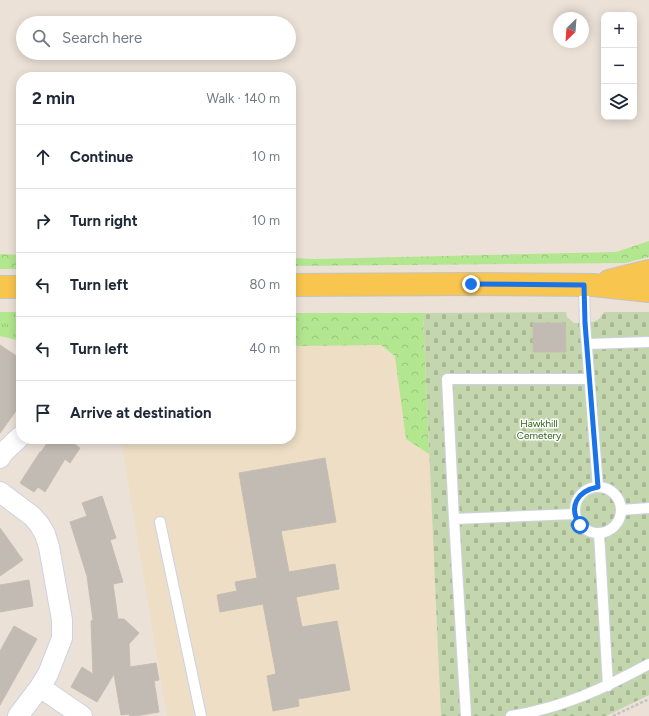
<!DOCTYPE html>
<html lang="en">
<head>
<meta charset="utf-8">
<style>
	:root { --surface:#fff; --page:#f6f6f7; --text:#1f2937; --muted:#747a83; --line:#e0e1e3 }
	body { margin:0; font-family:Figtree,sans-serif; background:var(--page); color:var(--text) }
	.controls { position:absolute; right:12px; top:12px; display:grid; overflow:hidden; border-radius:8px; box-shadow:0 2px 10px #0003 }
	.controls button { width:36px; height:36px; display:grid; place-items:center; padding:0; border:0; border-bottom:1px solid var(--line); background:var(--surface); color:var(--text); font:20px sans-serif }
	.compass { position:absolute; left:553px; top:12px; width:36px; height:36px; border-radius:50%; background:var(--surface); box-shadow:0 2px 10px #0003; rotate:205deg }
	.stop { position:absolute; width:12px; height:12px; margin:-9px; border:3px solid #1a73e8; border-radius:50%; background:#fff }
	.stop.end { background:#1a73e8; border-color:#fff; box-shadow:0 1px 4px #0008 }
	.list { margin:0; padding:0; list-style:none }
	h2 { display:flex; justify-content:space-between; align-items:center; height:52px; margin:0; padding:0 16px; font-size:17px }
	h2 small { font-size:13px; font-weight:400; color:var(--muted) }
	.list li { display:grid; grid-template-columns:26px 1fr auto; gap:12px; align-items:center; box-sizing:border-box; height:64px; padding:0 16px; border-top:1px solid var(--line) }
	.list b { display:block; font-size:15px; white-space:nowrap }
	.list em { font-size:13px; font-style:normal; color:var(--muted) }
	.icon { flex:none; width:22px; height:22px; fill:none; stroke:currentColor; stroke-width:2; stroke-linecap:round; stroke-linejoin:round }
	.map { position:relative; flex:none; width:649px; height:716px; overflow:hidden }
	.search { position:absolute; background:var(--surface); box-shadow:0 2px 10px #0003; left:16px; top:16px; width:280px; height:44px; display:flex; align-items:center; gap:10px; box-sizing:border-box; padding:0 14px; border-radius:22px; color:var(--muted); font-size:15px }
	.panel { position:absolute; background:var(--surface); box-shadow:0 2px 10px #0003; left:16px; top:72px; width:280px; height:372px; border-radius:16px }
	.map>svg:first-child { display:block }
</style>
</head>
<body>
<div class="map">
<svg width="649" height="716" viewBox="0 0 649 716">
	<defs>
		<pattern id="grass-tufts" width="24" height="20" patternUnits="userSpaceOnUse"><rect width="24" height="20" fill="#b2e68f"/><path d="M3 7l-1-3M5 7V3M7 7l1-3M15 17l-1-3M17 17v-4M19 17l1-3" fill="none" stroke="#99c57b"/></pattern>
		<pattern id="forest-crowns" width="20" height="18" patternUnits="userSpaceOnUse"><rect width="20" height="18" fill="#b2e68f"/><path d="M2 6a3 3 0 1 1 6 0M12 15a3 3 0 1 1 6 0" fill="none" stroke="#99c57b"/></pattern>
		<pattern id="cemetery-stones" width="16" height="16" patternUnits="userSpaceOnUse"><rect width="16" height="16" fill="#c4d6ad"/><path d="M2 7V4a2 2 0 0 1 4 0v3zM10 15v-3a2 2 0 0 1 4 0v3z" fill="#a8b895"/></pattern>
	</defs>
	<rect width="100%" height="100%" fill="#ebe1d7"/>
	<path fill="#eedec5" d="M291 313H423L441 716H167L121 439H291Z"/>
	<path fill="url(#grass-tufts)" d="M0 312H21V341L0 336Z"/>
	<path fill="url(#forest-crowns)" d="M649 241V257L625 263 291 266V258L315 259 616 252Z
		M0 254 21 255V269H0Z
		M291 313H423L429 454 406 439 395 356 381 345 291 346Z"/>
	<path fill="url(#cemetery-stones)" d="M566 312 567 317 574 323C586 323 598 325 604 312H649V695L606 716H441L423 313Z"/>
	<path fill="#c2bbb4" stroke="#c6bdb1" d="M533 323H565L566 352H533Z
		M0 345 21 359V404L0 433Z
		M50 439H67L80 448 70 463 65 459 45 492 38 487 34 492 20 483 40 452H41Z
		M325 458 336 522 281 531 289 572 335 564 339 589 296 597 302 627 337 621 350 690 298 699 299 706 273 711 267 676 276 674 263 604 220 612 217 595 237 591 235 582 257 578 239 473Z
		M102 496 116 538 110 540 123 582 113 584 118 619H124L139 633 129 644 130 667 156 663 159 680 154 681 159 712 135 716H130L129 714 121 715 114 674 97 702 71 687 82 667 93 674 91 621 93 620 87 576 70 522 87 516 82 503Z
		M0 528 23 560 0 576Z
		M29 580 33 606 0 612V585Z
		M14 626 37 639 0 705V651Z"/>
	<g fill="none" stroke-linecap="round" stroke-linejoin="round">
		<defs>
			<path id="lane" d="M584 285 585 323 598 487
				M587 344 649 342
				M575 510a23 23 0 1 1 46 0a23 23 0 1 1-46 0Z
				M621 510 649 508
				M575 514 454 519 447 379H589
				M454 519 466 716
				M160 522 201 716
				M599 533 608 686
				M511 716C562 708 605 688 649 664"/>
			<path id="street" d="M0 458 4 452 21 436
				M0 492 32 516 39 524 45 534 49 547 62 620V638L48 674 40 687 18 716
				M40 687 82 716"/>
			<path id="primary" d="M609 281 649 271
				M291 285 471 284 593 285 649 291
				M0 287H21"/>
		</defs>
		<use href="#lane" stroke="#ccd2e2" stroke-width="12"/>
		<use href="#street" stroke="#ccd2e2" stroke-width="22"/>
		<use href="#primary" stroke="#c3c3c3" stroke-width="24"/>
		<path stroke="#c3c3c3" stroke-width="2.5" stroke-dasharray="3 2" stroke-linecap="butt" d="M613 716 649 699"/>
		<use href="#lane" stroke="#fff" stroke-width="10"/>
		<use href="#street" stroke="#fff" stroke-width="20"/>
		<use href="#primary" stroke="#f8c54f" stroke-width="22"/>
	</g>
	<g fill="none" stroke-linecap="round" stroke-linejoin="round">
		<path stroke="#1a73e8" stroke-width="5" d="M471 284 584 285 585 323 598 487C577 491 568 507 580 525"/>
	</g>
	<g text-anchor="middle" stroke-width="3" stroke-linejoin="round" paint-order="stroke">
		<g font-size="10" fill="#2b6615" stroke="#fff">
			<text x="539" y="427">Hawkhill<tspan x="539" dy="12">Cemetery</tspan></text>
		</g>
	</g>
</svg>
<div class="controls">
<button>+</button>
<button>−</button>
<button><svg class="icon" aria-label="layers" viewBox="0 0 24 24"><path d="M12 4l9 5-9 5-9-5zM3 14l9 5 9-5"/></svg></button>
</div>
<svg class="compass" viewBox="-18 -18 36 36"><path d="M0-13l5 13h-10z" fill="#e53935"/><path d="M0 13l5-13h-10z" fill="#747a83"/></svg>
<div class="stop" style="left:580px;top:525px"></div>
<div class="stop end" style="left:471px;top:284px"></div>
<div class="search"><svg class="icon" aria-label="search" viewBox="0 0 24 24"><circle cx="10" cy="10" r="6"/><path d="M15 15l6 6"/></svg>Search here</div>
<section class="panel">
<h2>2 min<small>Walk · 140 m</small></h2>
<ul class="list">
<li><svg class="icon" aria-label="ahead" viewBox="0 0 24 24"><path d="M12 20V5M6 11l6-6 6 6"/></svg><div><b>Continue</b></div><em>10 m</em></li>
<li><svg class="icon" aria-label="right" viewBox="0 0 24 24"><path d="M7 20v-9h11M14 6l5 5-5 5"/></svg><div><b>Turn right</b></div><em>10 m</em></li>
<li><svg class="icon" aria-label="left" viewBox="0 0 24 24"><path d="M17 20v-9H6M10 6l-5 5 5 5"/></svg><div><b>Turn left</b></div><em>80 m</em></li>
<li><svg class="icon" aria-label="left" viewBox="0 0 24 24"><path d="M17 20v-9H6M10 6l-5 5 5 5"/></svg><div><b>Turn left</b></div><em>40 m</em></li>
<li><svg class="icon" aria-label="arrive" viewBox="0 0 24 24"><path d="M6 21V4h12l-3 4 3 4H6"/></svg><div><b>Arrive at destination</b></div></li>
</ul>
</section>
</div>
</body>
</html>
